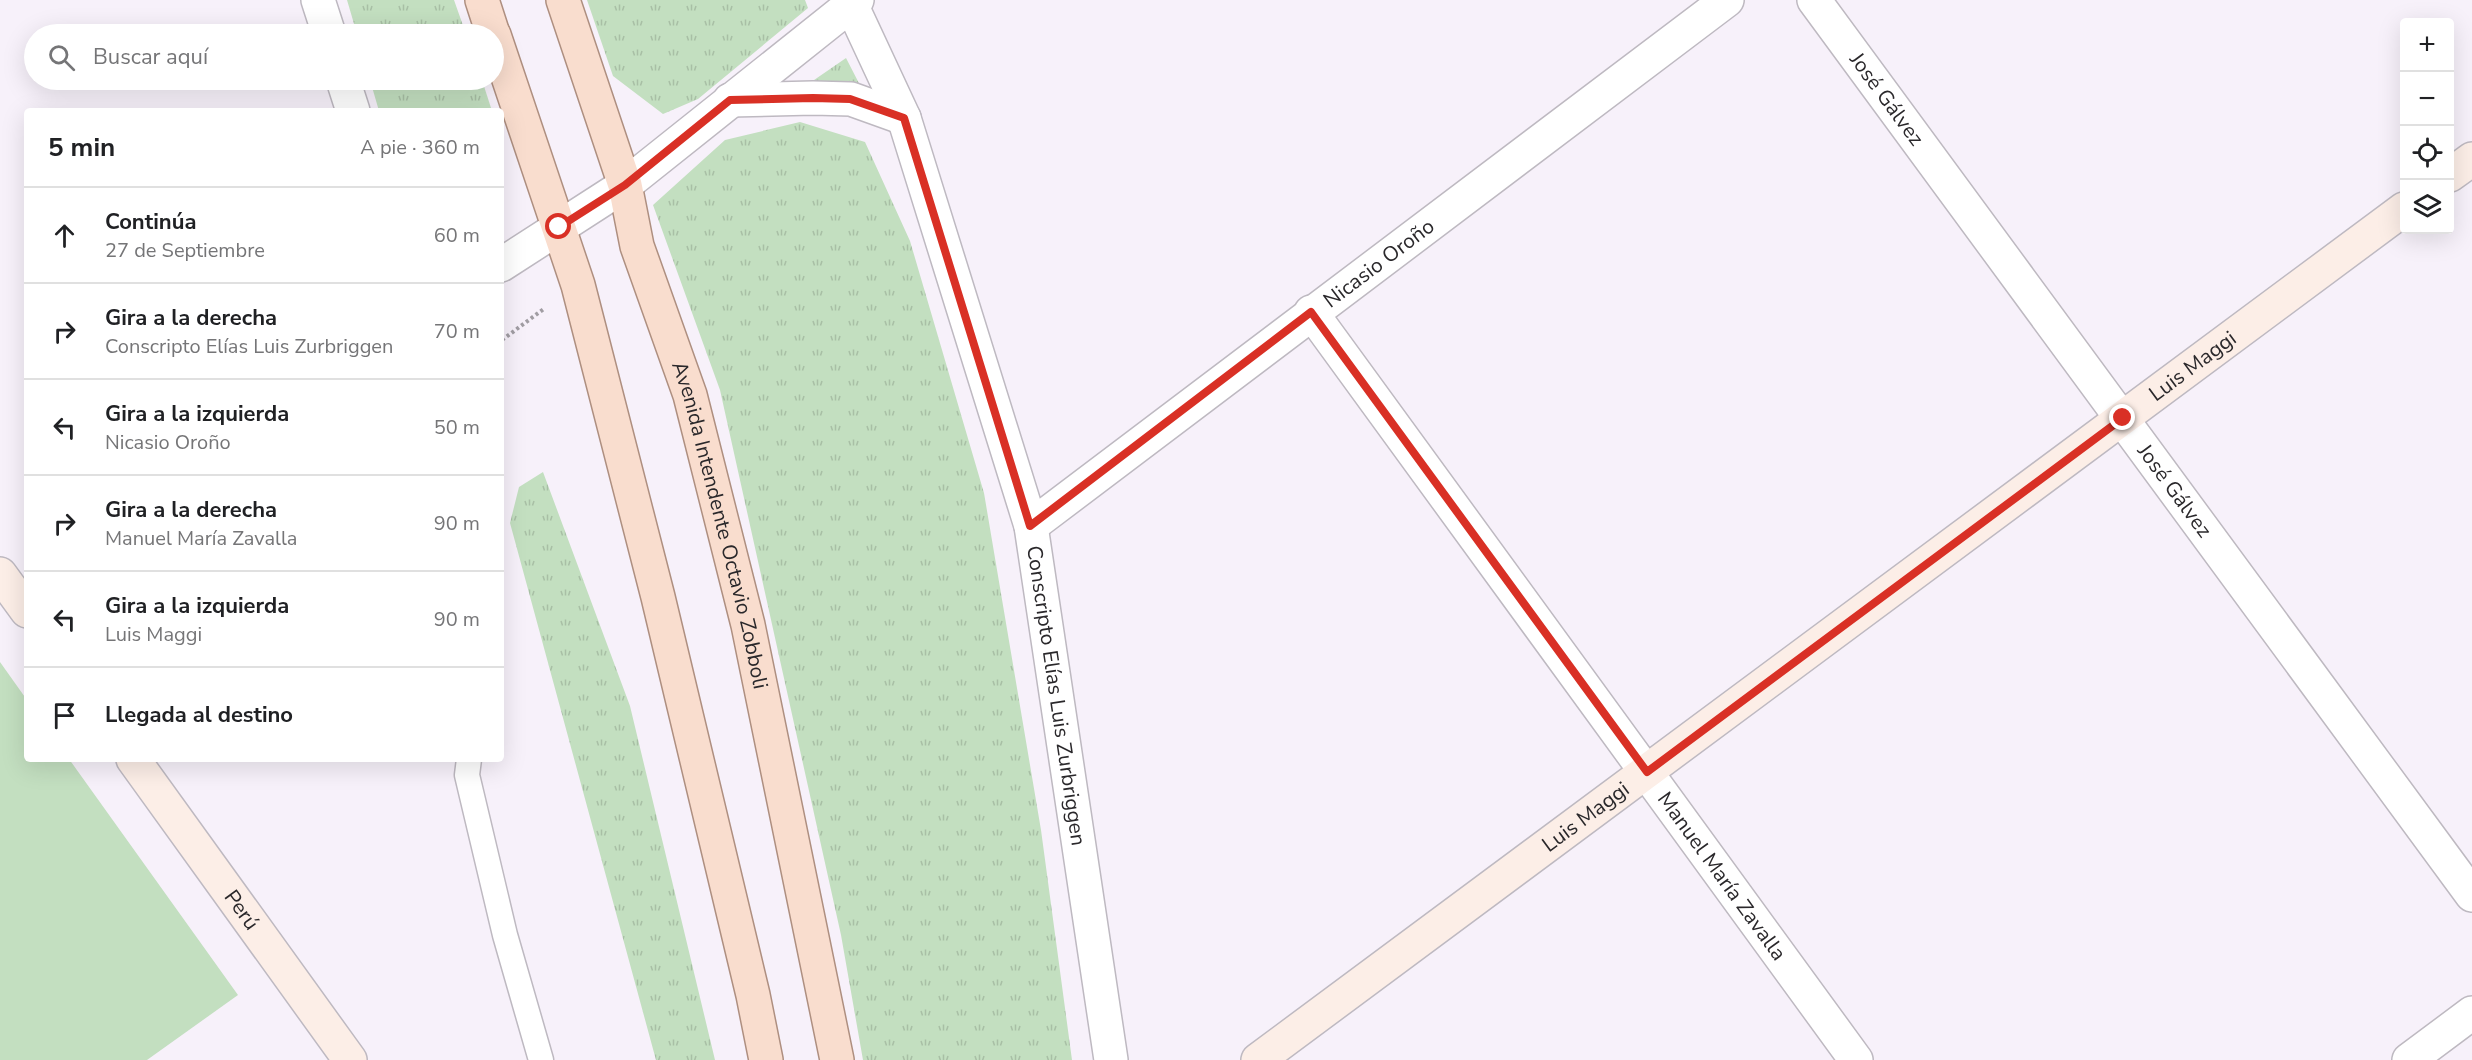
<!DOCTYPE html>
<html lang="es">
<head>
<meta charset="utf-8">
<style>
	:root { --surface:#fff; --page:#f6f6f6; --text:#202124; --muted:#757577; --line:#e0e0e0 }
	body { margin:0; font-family:"Nunito Sans",sans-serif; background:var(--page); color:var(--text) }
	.controls { position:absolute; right:18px; top:18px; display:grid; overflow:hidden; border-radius:6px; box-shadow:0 6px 24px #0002 }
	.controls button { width:54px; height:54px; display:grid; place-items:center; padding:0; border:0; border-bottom:2px solid var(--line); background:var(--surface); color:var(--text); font:30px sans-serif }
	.stop { position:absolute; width:18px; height:18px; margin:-14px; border:4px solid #d93025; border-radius:50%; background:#fff }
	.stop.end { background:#d93025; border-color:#fff; box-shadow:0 2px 6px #0008 }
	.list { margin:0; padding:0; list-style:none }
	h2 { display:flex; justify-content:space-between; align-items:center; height:78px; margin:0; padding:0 24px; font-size:26px }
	h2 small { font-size:20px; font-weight:400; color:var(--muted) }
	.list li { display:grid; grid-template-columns:39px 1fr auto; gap:18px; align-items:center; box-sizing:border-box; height:96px; padding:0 24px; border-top:2px solid var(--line) }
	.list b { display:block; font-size:22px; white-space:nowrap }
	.list p { margin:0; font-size:20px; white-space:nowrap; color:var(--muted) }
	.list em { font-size:20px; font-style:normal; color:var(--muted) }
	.icon { flex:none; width:33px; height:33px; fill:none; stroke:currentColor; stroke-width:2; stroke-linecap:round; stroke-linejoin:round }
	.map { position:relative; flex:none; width:2472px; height:1060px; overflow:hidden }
	.search { position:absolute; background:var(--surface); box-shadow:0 6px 24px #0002; left:24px; top:24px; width:480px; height:66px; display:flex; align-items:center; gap:15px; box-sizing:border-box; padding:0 21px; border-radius:33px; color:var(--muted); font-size:22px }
	.panel { position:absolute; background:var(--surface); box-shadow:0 6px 24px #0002; left:24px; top:108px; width:480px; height:654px; border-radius:6px }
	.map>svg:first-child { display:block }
</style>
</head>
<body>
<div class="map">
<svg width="2472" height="1060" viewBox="0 0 2472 1060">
	<defs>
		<pattern id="grass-tufts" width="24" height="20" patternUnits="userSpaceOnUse" patternTransform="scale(1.5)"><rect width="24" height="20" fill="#c3dfc0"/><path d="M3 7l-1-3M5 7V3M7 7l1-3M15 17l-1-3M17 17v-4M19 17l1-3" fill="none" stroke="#a8bfa5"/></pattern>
	</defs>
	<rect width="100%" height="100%" fill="#f7f1fa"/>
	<path fill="url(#grass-tufts)" d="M347 0H454L466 34H357Z
		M587 0H805L808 8 698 99 663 114 613 76Z
		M846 58 864 93 801 89Z
		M370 80H482L492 111H379Z
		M800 122 865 142 910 241 984 493 1041 830 1072 1060H863L841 935 720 390 653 205 725 140Z
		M543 472 630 706 715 1060H656L510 523 519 487Z"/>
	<path fill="#c3dfc0" d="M0 662 27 700V759H69L238 995 147 1060H0Z"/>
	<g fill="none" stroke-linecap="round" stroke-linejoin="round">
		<defs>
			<path id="lane" d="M469 759 467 775 505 935 541 1060"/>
			<g id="street">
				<path d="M318 0 329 34"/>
				<path id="s1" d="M849 0 904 118 1031 526 1111 1060"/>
				<path id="s2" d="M1814 0 2472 895"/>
				<path d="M343 80 353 111"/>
				<path d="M730 100 813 98 851 99 904 118"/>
				<path d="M501 265 625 185 857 0"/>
				<path id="s3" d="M1311 312 1856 1060"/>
				<path id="s4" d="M1031 526 1727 0"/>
				<path d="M2409 1060 2472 1013"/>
			</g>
			<g id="secondary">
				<path d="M2450 175 2472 159"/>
				<path d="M0 574 27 611"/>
				<path id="s5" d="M133 759 350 1060"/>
				<path id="s6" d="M1258 1060 2404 209"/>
			</g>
			<g id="primary">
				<path d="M482 0 493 34"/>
				<path id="s7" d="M563 0 625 185 637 246 690 395 748 625 837 1060"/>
				<path d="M494 35 578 285 658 597 753 995 766 1060"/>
			</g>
		</defs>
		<use href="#lane" stroke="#beb9c1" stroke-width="27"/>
		<use href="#street" stroke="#beb9c1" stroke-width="36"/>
		<use href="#secondary" stroke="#beb9c1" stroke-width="36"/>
		<use href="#primary" stroke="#ae8f80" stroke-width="36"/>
		<path stroke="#a19da3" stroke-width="4" stroke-dasharray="3 3" stroke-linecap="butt" d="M502 340 545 308"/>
		<use href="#lane" stroke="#fff" stroke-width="24"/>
		<use href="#street" stroke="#fff" stroke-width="33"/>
		<use href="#secondary" stroke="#fceee7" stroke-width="33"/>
		<use href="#primary" stroke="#f9ddce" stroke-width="33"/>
	</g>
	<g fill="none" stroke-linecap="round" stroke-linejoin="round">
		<path stroke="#d93025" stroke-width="8" d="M559 227 625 185 730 100 813 98 850 99 904 118 1030 526 1311 312 1647 772 2123 418"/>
	</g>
	<g text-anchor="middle" stroke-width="4.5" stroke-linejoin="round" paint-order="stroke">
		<g font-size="21" fill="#2a282b" stroke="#f7f1fa">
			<text dy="7" stroke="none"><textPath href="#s2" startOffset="123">José Gálvez</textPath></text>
			<text dy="7" stroke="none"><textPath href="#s4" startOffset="436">Nicasio Oroño</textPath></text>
			<text dy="7" stroke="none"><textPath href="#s6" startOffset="1164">Luis Maggi</textPath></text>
			<text dy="7" stroke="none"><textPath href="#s2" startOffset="609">José Gálvez</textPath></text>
			<text dy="7" stroke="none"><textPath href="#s7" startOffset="549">Avenida Intendente Octavio Zobboli</textPath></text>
			<text dy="7" stroke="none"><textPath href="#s1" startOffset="729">Conscripto Elías Luis Zurbriggen</textPath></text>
			<text dy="7" stroke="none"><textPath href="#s6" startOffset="408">Luis Maggi</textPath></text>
			<text dy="7" stroke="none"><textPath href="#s3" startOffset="698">Manuel María Zavalla</textPath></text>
			<text dy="7" stroke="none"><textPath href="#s5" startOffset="186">Perú</textPath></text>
		</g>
	</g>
</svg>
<div class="controls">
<button>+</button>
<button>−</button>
<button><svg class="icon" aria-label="locate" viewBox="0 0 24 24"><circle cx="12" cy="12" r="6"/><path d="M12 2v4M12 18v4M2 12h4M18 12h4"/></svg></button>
<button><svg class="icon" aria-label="layers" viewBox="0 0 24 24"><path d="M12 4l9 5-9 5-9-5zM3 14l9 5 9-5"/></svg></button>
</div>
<div class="stop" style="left:559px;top:227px"></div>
<div class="stop end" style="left:2123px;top:418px"></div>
<div class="search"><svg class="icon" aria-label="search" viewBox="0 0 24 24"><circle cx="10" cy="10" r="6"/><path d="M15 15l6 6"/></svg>Buscar aquí</div>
<section class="panel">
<h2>5 min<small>A pie · 360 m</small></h2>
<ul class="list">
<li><svg class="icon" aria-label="ahead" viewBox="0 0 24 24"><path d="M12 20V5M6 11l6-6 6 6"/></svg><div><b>Continúa</b><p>27 de Septiembre</p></div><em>60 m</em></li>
<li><svg class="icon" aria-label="right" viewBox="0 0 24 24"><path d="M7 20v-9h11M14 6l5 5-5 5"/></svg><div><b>Gira a la derecha</b><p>Conscripto Elías Luis Zurbriggen</p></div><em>70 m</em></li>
<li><svg class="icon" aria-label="left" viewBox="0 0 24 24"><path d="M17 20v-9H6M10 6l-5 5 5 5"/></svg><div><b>Gira a la izquierda</b><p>Nicasio Oroño</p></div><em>50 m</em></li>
<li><svg class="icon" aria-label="right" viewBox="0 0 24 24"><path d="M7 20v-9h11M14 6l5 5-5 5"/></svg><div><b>Gira a la derecha</b><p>Manuel María Zavalla</p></div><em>90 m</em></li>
<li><svg class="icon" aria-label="left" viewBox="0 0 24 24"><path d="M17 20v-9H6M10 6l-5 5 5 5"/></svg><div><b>Gira a la izquierda</b><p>Luis Maggi</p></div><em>90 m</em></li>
<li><svg class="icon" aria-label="arrive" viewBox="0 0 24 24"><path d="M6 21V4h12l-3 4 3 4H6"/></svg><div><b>Llegada al destino</b></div></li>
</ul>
</section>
</div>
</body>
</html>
